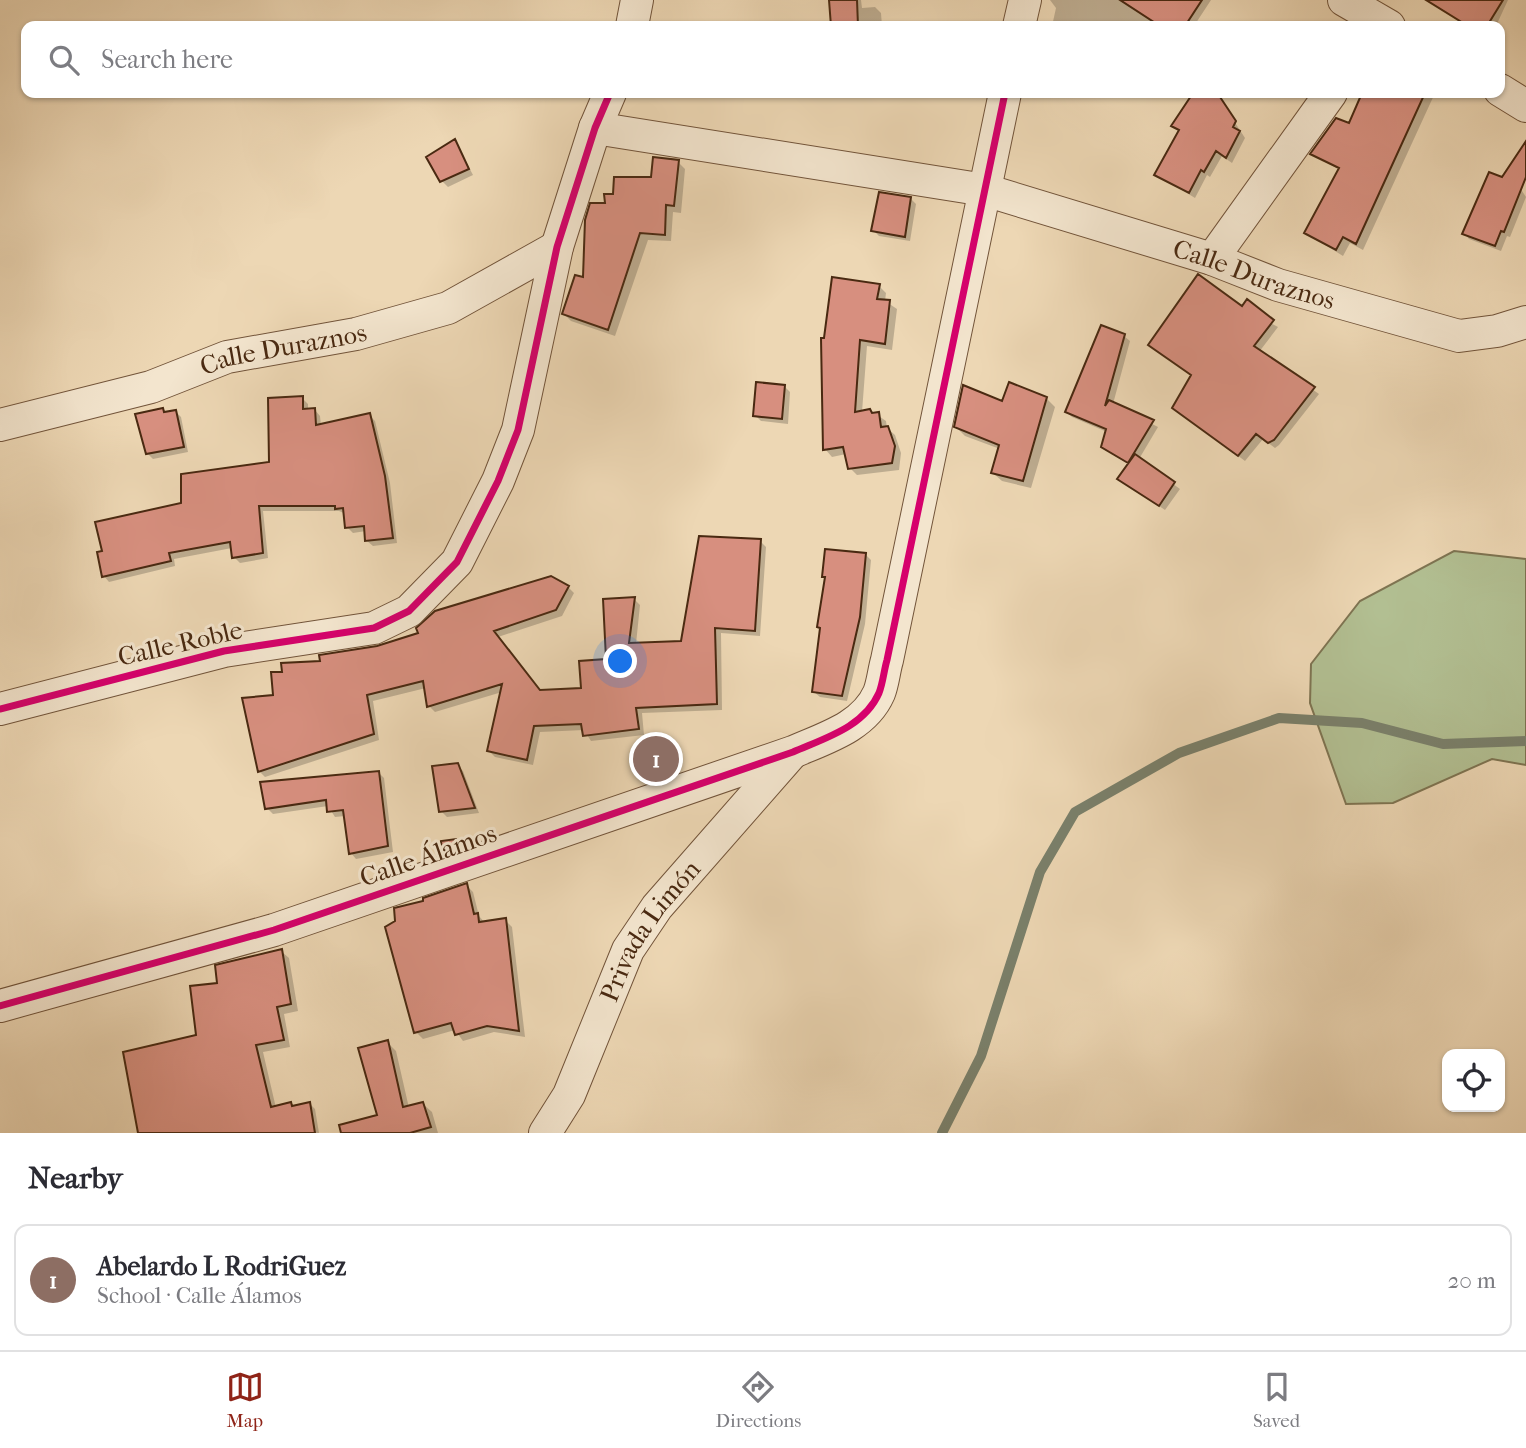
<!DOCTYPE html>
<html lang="en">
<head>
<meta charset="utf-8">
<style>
	:root { --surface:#fff; --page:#f7f7f7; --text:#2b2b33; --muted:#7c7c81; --line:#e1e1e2; --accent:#8f2418 }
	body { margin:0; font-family:"IM FELL French Canon",serif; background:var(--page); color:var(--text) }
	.controls { position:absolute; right:21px; bottom:21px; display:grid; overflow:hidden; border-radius:14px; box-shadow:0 2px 5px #0004 }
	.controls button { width:63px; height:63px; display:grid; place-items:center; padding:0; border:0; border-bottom:2px solid var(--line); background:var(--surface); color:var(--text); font:35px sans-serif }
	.you { position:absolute; left:621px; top:662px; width:24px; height:24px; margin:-18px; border:5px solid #fff; border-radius:50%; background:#1a73e8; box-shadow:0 0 0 10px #1a73e833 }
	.badge { display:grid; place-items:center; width:46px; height:46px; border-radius:50%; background:var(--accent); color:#fff; font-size:23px; font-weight:700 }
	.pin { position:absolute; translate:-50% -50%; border:4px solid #fff; box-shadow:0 2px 7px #0006 }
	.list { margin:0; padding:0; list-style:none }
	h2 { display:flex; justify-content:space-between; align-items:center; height:91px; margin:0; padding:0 28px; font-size:30px }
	h2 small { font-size:23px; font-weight:400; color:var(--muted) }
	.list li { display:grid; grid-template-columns:46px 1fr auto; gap:21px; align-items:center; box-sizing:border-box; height:112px; margin:0 14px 14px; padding:0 14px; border:2px solid var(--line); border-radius:14px }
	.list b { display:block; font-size:26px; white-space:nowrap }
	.list p { margin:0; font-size:23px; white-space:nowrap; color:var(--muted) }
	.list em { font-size:23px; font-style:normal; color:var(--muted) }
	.icon { flex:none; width:38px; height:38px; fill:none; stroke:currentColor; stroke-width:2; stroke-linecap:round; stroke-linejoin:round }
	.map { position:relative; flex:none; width:1526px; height:1133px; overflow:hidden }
	.search { position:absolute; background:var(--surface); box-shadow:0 2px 5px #0004; left:21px; right:21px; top:21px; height:77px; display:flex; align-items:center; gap:18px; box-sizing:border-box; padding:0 24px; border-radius:14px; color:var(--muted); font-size:26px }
	.sheet { height:217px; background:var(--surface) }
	nav { display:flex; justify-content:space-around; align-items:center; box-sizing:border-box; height:98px; border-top:2px solid var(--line); background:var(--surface); font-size:19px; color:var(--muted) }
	nav a { display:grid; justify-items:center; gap:4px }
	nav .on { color:var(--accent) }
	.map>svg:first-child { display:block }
</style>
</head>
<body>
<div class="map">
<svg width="1526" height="1133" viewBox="0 0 1526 1133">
	<rect width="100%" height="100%" fill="#edd7b4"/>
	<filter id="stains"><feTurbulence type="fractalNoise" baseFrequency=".00286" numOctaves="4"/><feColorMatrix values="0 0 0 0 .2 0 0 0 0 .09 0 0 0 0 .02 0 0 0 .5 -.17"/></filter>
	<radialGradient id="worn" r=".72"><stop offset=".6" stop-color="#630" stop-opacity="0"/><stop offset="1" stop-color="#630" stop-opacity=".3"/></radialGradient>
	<path fill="#b2bf92" stroke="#7e7452" stroke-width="2" d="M1454 551 1526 559V765L1492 759 1393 803 1346 804 1310 703 1311 664 1360 601Z"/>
	<path fill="#0003" d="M831 0H861L862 8 875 7 881 13 882 26H832Z
		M1050 0H1211L1194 26H1052L1056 8Z
		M1457 0H1508L1496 26H1467L1454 18 1448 12Z
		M1195 93H1208L1219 98 1245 138 1232 163 1222 156 1210 177 1207 175 1195 198 1156 174 1179 131 1173 126Z
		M1364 93H1435L1363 250 1350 243 1343 256 1306 233 1340 170 1312 154 1350 125Z
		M455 141 473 175 448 187 442 181Z
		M678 162 685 169 681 213 673 212 671 241 648 240 615 336 571 321 564 314 584 279 606 205 615 196 652 179Z
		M1518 185 1526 197 1510 237 1507 236 1501 251 1469 239 1464 233Z
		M910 198 916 204 910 241 879 236 873 230Z
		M879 286 886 293 885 301 897 309 892 350 867 346 862 412 870 410 886 421 887 428 895 435 901 453 899 470 857 475 850 468 846 454 832 457 825 449 823 340Z
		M1242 308 1278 327 1259 352 1319 394 1279 445 1275 448 1263 439 1245 461 1174 408 1192 376 1150 345Z
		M1124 336 1130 341 1113 404 1158 427 1139 459 1180 489 1165 510 1119 479 1130 465 1103 447 1107 432 1072 417 1067 412Z
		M784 386 790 392 788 424 761 421 755 415Z
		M302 398 308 404V410H315L320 416 321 426 369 415 375 421 390 483 397 543 373 546 367 541 366 531 353 533 347 527 346 514 339 511H263L268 558 240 563 234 557 232 548 174 559 175 566 109 582 104 576 183 505 271 463Z
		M1046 398 1055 407 1031 488 1002 481 993 473 1000 449 965 436 956 427 1004 404Z
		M175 411 181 417 188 452 153 459 147 453Z
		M760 541 766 547 760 636 721 633 722 710 642 713 644 735 591 741 584 730 540 732 533 765 495 757 489 751 502 692 435 712 429 706 426 688 373 701 379 740 265 777 259 771 275 697 284 673 377 648 568 587 574 593 562 616 498 637 540 691 583 690 608 661 634 599 640 605 636 644 683 643Z
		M865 554 871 560 865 624 847 701 820 697 814 692 821 629 819 627 827 579 824 576Z
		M457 765 463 771 479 813 447 817 441 811Z
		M379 773 384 778 393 852 356 859 351 853 345 816 335 817 328 806 273 814 267 808Z
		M466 885 473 892 479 916 485 923 505 920 512 927 525 1037 494 1032 463 1041 455 1030 423 1039 416 1032 425 902Z
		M281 951 289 958 298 1011 284 1014 290 1047 263 1052 276 1108 309 1103 315 1109 319 1133H141L198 1036 219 985Z
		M387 1042 396 1051 409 1108 423 1104 432 1112 438 1133H384Z"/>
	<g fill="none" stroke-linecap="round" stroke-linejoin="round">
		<path stroke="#7a806b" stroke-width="10" d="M942 1133 981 1056 1040 872 1075 812 1179 753 1279 718 1362 723 1443 744 1526 741"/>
	</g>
	<path fill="#d78f7f" stroke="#492911" stroke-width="2" d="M829 0H857L858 26H831Z
		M1120 0H1202L1185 26H1160Z
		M1426 0H1503L1487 26H1468Z
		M1193 93H1212L1220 97 1236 121 1233 127 1240 131 1226 158 1216 151 1204 172 1201 170 1189 193 1154 175 1179 130 1171 126Z
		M1362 93H1425L1356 244 1343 237 1336 250 1304 233 1339 168 1310 154 1336 118 1349 123Z
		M455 139 469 169 440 182 426 157Z
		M1526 141V177L1504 232 1501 231 1495 246 1462 234 1489 172 1502 177Z
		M653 157 679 160 674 206 666 205 665 235 640 233 608 330 562 314 575 275 583 277 585 220 590 203H605L604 194H613L614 177H651Z
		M879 192 911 197 905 237 871 231Z
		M1198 274 1242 306 1247 299 1274 320 1254 346 1315 387 1274 440 1268 443 1256 434 1238 456 1172 408 1191 375 1148 345Z
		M832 277 880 284 877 299 890 300 885 344 860 340 855 412 870 409 872 413 879 412 881 427 888 426 895 446 892 463 848 469 843 447 823 450 821 338H824Z
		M1101 325 1125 334 1105 406 1109 400 1154 420 1128 463 1101 447 1106 429 1065 412Z
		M756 382 785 385 782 419 753 416Z
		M1009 382 1047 397 1023 481 991 473 999 445 954 427 963 385 1002 401Z
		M303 396V409L315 408 316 425 370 413 385 476 393 538 365 541 364 526 345 528 343 508 335 509V506H259L263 553 232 558 230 542 169 553 171 561 102 577 97 552 102 551 95 522 181 503V474L269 462 268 398Z
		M163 408 164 412 176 410 184 447 146 454 135 414Z
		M1135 454 1175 482 1159 506 1117 479Z
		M699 536 761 539 755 631 715 628 717 704 636 708 639 729 583 736 581 724 534 726 527 760 487 751 502 684 427 707 423 681 367 695 374 734 258 772 242 698 273 695 271 672H282L281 663 320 661 319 655 377 646 418 633 416 628 435 611 551 576 569 586 556 610 494 631 540 690 581 688 579 661 606 659 603 599 635 597 629 643 681 641Z
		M825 549 866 553 860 617 842 696 812 692 820 628 817 627 825 577H822Z
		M458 763 475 808 439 812 432 766Z
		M379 771 388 846 349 854 343 810 327 812 326 800 265 809 260 782Z
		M456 839 458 847 442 853 441 841Z
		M467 883 474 914 478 913 479 922 506 918 519 1031 487 1026 455 1035 451 1023 414 1033 385 927 395 921 394 908 423 901V898Z
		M282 949 291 1004 277 1007 284 1040 256 1045 271 1107 291 1102 292 1106 310 1102 315 1133H138L123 1052 196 1035 190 986 217 983 215 965Z
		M388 1040 403 1107 423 1102 431 1127 410 1133H341L339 1125 377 1115 358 1048Z"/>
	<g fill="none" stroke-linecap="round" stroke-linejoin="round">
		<defs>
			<g id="street">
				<path d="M1344 0 1389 26"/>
				<path d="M632 26 637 0"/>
				<path d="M1019 26 1025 0"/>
				<path d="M1500 90 1526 106"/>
				<path id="s1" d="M595 128 985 190 1212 259 1278 285 1459 336 1497 331 1526 322"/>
				<path d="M1212 259 1331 93"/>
				<path id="s2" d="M0 425 151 387 227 357 356 334 448 308 557 247"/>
				<path d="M0 709 224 651 374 628 409 611 457 562 498 481 518 430 557 247 595 128 610 93"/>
				<path d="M0 1006 274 930 793 752C825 738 864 727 879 693 883 683 884 670 887 660L1005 93"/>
				<path id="s3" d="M545 1133 569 1095 628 950 657 907 792 753"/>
			</g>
		</defs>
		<use href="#street" stroke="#72543a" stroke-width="34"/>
		<use href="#street" stroke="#f3e5ce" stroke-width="32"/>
		<defs>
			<path id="cycleway" d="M0 709 224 651 374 628 409 611 457 562 498 481 518 430 557 247 595 128 610 93
				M0 1006 274 930 793 752C825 738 864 727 879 693 883 683 884 670 887 660L1005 93"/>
		</defs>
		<use href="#cycleway" stroke="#f3e5ce" stroke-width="11"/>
		<use href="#cycleway" stroke="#d6006c" stroke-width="7"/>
	</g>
	<g text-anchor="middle" stroke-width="6" stroke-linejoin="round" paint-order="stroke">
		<g font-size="26" fill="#492911" stroke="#f3e5ce">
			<text dy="9" stroke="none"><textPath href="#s1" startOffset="677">Calle Duraznos</textPath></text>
			<text dy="9" stroke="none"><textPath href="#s2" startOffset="294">Calle Duraznos</textPath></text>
			<text transform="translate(180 643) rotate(-13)" y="9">Calle Roble</text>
			<text transform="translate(428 855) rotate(-19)" y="9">Calle Álamos</text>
			<text dy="9" stroke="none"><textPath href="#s3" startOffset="229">Privada Limón</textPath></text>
		</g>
	</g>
	<rect width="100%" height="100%" filter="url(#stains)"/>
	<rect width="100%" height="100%" fill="url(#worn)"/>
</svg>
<div class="controls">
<button><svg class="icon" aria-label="locate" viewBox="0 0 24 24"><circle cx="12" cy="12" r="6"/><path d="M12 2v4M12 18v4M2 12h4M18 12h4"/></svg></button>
</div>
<div class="you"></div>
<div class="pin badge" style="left:656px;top:759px;background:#8d6e63">1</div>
<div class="search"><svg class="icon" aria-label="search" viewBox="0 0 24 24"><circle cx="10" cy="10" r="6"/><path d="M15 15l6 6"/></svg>Search here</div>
</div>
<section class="sheet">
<h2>Nearby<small></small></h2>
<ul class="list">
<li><span class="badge" style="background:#8d6e63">1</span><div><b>Abelardo L RodriGuez</b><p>School · Calle Álamos</p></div><em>20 m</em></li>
</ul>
</section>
<nav>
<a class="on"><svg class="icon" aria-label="map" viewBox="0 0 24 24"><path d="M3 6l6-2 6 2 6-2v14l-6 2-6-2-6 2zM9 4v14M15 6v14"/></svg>Map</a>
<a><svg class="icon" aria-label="directions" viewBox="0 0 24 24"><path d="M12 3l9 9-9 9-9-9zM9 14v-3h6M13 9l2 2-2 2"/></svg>Directions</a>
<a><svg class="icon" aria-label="saved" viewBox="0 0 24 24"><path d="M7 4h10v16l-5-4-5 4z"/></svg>Saved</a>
</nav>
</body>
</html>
